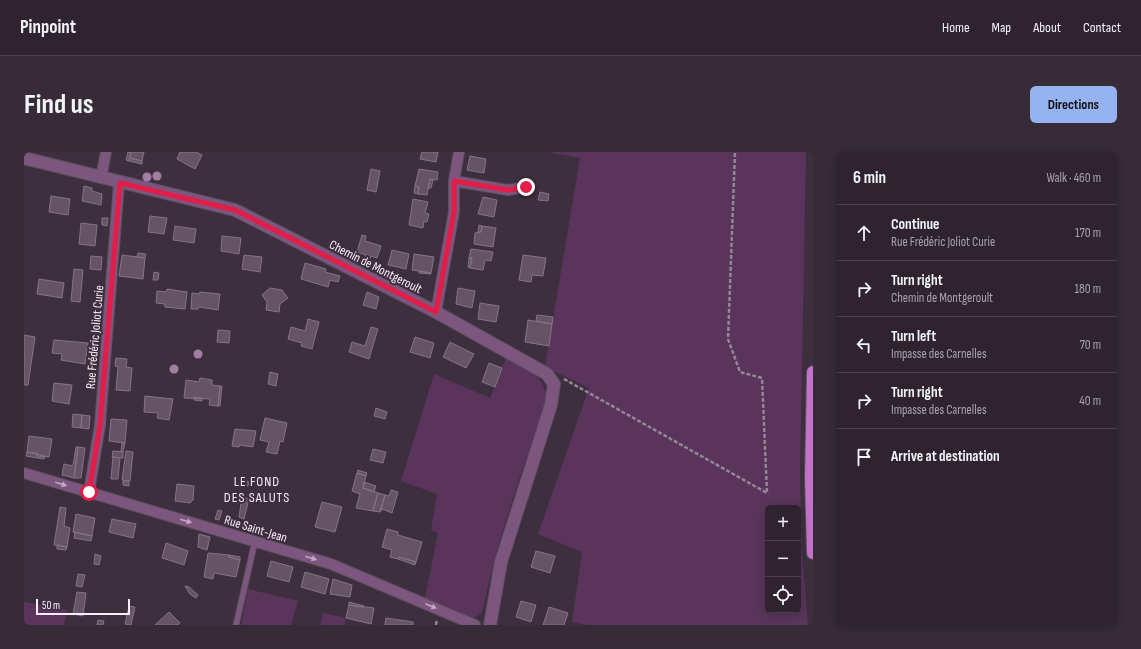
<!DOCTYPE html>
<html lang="en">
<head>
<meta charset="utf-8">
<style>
	:root { --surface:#2e232e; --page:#362b36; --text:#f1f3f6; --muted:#a7a4aa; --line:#49404a; --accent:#95b2f1 }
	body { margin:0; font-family:"Sofia Sans Condensed",sans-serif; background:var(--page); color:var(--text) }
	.controls { position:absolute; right:12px; bottom:12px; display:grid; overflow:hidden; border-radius:6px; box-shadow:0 2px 10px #0003 }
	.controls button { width:36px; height:36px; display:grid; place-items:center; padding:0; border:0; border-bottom:1px solid var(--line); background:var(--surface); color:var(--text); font:20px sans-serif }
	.scale { position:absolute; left:12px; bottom:10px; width:94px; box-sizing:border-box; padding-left:4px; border:2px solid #f8eff9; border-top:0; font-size:11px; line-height:14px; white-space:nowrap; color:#f8eff9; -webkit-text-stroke:3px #3d2f3e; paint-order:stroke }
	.stop { position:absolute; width:12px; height:12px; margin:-9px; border:3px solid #e11d48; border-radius:50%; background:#fff }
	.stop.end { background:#e11d48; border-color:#fff; box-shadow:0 1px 4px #0008 }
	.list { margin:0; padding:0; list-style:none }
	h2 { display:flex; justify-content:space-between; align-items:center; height:52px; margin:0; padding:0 16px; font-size:17px }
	h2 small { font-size:13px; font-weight:400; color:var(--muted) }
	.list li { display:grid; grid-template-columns:26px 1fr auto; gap:12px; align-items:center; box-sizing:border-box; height:56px; padding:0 16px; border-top:1px solid var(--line) }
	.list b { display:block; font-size:15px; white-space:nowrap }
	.list p { margin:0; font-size:13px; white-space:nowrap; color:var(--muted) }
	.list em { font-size:13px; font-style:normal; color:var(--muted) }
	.icon { flex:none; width:22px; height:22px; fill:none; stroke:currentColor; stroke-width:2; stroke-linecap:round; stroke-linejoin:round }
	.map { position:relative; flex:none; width:789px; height:473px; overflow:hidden; border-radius:6px }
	header { display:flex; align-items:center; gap:24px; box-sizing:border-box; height:56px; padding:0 20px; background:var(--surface); border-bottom:1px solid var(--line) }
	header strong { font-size:19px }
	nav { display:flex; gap:22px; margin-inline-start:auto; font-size:14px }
	.intro { display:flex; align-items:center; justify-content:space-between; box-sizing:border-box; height:96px; padding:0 24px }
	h1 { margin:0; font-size:28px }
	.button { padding:10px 18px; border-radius:6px; background:var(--accent); color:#111; font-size:14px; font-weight:700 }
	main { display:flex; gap:24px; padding:0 24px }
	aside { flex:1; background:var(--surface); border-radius:6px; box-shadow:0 2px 10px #0003 }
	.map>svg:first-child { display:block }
</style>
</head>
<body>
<header>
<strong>Pinpoint</strong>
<nav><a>Home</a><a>Map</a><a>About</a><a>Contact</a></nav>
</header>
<div class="intro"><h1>Find us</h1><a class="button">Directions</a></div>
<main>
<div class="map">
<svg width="789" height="473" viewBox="0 0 789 473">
	<rect width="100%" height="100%" fill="#3d2f3e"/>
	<path fill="#5a345c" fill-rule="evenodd" d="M523 0H782L776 324 778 399 784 473H564L548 470 558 400 514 382 565 236 521 215 556 6ZM744 356H774V458H744Z
		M482 206C502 217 521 222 523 248 498 318 474 384 459 457 456 464 452 466 444 466L401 446 414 381 407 378 413 342 377 329 410 222 466 246Z
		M224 437 274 449 267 473H217Z
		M0 450 43 458 40 473H0Z
		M299 461 322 466 321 473H296Z"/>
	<path fill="#645465" stroke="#857485" d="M104 0H107L105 9 102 8Z
		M105 0H120L118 9 106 6 107 0Z
		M156 0H172L178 3 171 17 153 7Z
		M398 0H414L412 10 396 7Z
		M446 4 462 7 460 21 443 18Z
		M106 6 118 9V12L105 9Z
		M347 17 356 19 352 40 343 38Z
		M395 17 414 20 413 28 406 27 403 43 394 42 395 35 391 34Z
		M406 27 409 28 407 36H404Z
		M60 34 68 36V39L78 42 77 53 58 49Z
		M391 34 395 35 394 42 390 41Z
		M516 40 525 42 524 49 514 48Z
		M27 44 46 47 44 63 25 60Z
		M459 45 473 48 470 65 454 62Z
		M389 47 404 50 401 61 405 62 403 70 400 69 399 76 385 73Z
		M126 64 143 66 140 82 124 80Z
		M78 66H84L83 74 78 73Z
		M57 71 73 73 71 94 55 92Z
		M455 73 458 74 457 80H454Z
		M151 74 172 77 170 91 149 88Z
		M458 74 472 76 469 95 450 92 451 81 457 80Z
		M338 83 342 84 341 89 357 94 353 106 347 104 346 107 341 106 342 103 333 100Z
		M198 84 217 86 215 102 197 99Z
		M447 97 469 100 467 109 461 108 459 118 446 116 448 106H445Z
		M368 98 385 102 382 117 364 113Z
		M114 101 122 102 121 106 113 105Z
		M390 102 410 105 407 121 388 118Z
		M98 103 121 106 119 127 95 124Z
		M220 103 238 105 236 120 218 117Z
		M499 103 522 106 519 124 508 123 507 130 495 128Z
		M67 104 78 105 77 118 66 117Z
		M445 106H448L446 116 444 115Z
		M281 111 302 117 301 120 316 124 314 130 306 128 304 135 277 127Z
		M50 117 59 118 56 150 47 149Z
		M395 119 407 121V122L395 121Z
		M130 120 135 121 134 128H129Z
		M15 127 40 131 38 146 13 142Z
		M246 136 258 138 264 146 256 152 255 160 242 158 243 150 238 143Z
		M434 136 451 139 448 156 432 152Z
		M143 137 163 140 161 157 141 155V152L132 151 133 139 142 140Z
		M176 140 196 142 194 158 175 155 174 157H167L168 141 175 142Z
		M343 140 355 145 352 157 339 153Z
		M456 151 475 154 472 170 454 167Z
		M513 163 529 165 528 172 512 169Z
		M284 167 295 170 288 197 277 194 278 191 264 187 267 175 281 179Z
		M504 168 528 172 525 194 501 190Z
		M347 175 354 177 345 207 325 200 328 190 341 194Z
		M194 178 206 179 205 191 193 190Z
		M0 183 11 185 4 233H0Z
		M391 185 410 191 406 206 386 200Z
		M30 188 64 191 61 212 37 208 38 202 28 201Z
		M426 190 450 202 442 216 419 205Z
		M92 206 103 207 102 215 108 216 106 239 92 238 94 215 91 214Z
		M465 211 478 216 471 235 458 230Z
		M246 220 254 222 252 234 244 232Z
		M176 226 188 228V233L196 234 194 254 185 253 186 247 160 246 162 228 175 230Z
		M30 231 48 233 45 252 28 249Z
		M196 234H198L196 254H194Z
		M121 244 149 247 145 268 133 266 134 261 120 260Z
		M170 245 178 246V249L170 248Z
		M352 256 363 260 361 267 350 264Z
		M49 262 58 263 57 276 48 275Z
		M58 263 66 264 65 277 57 276Z
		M241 266 263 271 259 290 256 289 253 302 242 300 245 290 236 288Z
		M87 267 103 268 101 291 85 289Z
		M211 277 232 279 229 295 215 293V295L208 294Z
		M5 284 28 287 25 305 13 304V301L3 300Z
		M98 291H101L99 300H97Z
		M52 295H54L50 326 38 323 40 312 49 314Z
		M54 295 61 296 57 326H50Z
		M349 297 362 300 359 311 346 308Z
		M89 299 99 300V306L88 305Z
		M102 299 109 300 106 329 98 328Z
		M3 300 21 304 20 307 2 304Z
		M89 305 96 306 94 327H87Z
		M334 318 343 321 342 324 333 321Z
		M333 321 342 324 339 336 354 341 349 359 332 356 336 342 328 339Z
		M99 329H105V334L99 333Z
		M221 329 225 330 224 334 220 333Z
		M340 330 352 334 350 340 339 336Z
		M153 332 170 334 169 348 166 351 151 349Z
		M367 338 374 340 368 361 358 357 356 360 361 343 365 344Z
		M354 341 361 343 356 360 349 359Z
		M218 345 225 347 220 367 215 365Z
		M298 350 318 355 311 380 291 375Z
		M36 355 42 356 40 374 46 376 43 395 30 393Z
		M194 358 198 359 195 368 191 367Z
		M52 362 71 366 68 384 49 380Z
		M88 367 112 372 109 386 85 380Z
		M363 377 374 380V383L398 390 392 410 375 405 374 407 366 405 368 398 358 395Z
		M51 380 68 384 67 389 50 386Z
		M175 382 186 385 183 398 174 395Z
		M142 391 164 399 160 413 138 406Z
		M33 393 43 395 42 398 33 397Z
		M512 399 531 404 526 421 507 415Z
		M184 401 205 403V405L216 408 212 425 190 421 189 427 180 425Z
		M71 402 77 404 75 413 70 412Z
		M205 403 216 405V408L205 405Z
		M375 405 392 410 391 413 374 407Z
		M247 409 269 415 265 430 243 424Z
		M281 420 305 427 301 442 277 435Z
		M54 422 61 423 58 435 52 434Z
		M309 427 328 433 326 445 306 442Z
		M161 434 165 435 174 443 172 446 166 442Z
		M53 440 62 441 59 464 49 462Z
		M497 449 512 453 507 470 492 465Z
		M325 450 340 454 339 455 325 453Z
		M325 453 350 456 347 472 322 466Z
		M105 454 111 455 107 473 101 472Z
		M525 455 544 461 540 473H519Z
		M145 460 156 471 154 473H131Z
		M362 466 389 470V473H361Z
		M74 468 80 469 79 473H73Z"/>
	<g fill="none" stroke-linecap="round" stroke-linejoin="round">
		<defs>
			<path id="service" d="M212 473 231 389"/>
			<path id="minor" d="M77 26 82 0
				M430 29 484 38 502 35
				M412 160 430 60V29L435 0
				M0 321 307 412 451 473
				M65 340 76 273 95 31"/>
			<path id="tertiary" d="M0 6 211 58 412 160 523 222 530 232 527 253 477 410 466 473"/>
			<path id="primary" d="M789 220 787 326 789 401"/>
		</defs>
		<use href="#service" stroke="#5b4e5c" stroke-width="7"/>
		<use href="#minor" stroke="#5b4e5c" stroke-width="12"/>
		<use href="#tertiary" stroke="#5b4e5c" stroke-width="14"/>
		<use href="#primary" stroke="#5b4e5c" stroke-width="14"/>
		<path stroke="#948895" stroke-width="2.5" stroke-dasharray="4 2" stroke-linecap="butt" d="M540 227 743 341 738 226 716 220 704 187 711 0
			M412 473 413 467"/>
		<use href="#service" stroke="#7d5680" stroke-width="5"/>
		<use href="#minor" stroke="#7d5680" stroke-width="10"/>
		<use href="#tertiary" stroke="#7d5680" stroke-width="12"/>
		<use href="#primary" stroke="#c472c9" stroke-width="12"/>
	</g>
	<g fill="#a17fa3">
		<circle cx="133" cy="24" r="4.5"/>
		<circle cx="123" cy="25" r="4.5"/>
		<circle cx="174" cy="202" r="4.5"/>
		<circle cx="150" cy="217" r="4.5"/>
	</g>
	<defs><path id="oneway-solid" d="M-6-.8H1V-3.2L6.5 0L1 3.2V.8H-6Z"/></defs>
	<g fill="#c1aac3">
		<use href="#oneway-solid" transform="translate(37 332) rotate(17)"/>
		<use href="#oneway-solid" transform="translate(162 369) rotate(16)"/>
		<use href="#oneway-solid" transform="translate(287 406) rotate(17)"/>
		<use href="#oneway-solid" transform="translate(407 454) rotate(23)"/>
	</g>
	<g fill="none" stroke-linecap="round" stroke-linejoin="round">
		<path stroke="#e11d48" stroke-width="5" d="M65 340 76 273 96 31 211 58 412 160 430 60V29L484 38 502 35"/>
	</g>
	<g text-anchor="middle" stroke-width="4" stroke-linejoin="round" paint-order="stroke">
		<g font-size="13" fill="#f8eff9" stroke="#3d2f3e">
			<text transform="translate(352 114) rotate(27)" y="5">Chemin de Montgeroult</text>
			<text transform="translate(70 185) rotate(-85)" y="5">Rue Frédéric Joliot Curie</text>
			<text transform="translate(232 376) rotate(17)" y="5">Rue Saint-Jean</text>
		</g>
		<g font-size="14" letter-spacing="1" fill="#f8eff9" stroke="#3d2f3e">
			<text x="233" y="334">LE FOND<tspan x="233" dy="16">DES SALUTS</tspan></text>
		</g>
	</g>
</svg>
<div class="controls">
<button>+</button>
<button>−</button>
<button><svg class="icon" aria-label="locate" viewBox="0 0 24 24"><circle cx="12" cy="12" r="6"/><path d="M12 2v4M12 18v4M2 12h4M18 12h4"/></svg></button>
</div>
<div class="scale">50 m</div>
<div class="stop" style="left:65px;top:340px"></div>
<div class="stop end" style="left:502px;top:35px"></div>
</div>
<aside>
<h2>6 min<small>Walk · 460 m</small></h2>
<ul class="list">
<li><svg class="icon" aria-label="ahead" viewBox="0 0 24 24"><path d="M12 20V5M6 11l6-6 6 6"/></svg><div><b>Continue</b><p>Rue Frédéric Joliot Curie</p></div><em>170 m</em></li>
<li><svg class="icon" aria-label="right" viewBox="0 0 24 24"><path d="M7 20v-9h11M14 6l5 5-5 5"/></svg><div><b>Turn right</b><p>Chemin de Montgeroult</p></div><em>180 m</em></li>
<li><svg class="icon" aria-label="left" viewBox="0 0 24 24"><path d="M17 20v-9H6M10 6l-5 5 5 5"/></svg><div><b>Turn left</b><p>Impasse des Carnelles</p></div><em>70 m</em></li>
<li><svg class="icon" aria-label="right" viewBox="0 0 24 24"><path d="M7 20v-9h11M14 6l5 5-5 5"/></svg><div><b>Turn right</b><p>Impasse des Carnelles</p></div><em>40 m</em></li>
<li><svg class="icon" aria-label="arrive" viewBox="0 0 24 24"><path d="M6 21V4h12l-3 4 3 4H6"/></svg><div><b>Arrive at destination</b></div></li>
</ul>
</aside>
</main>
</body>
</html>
